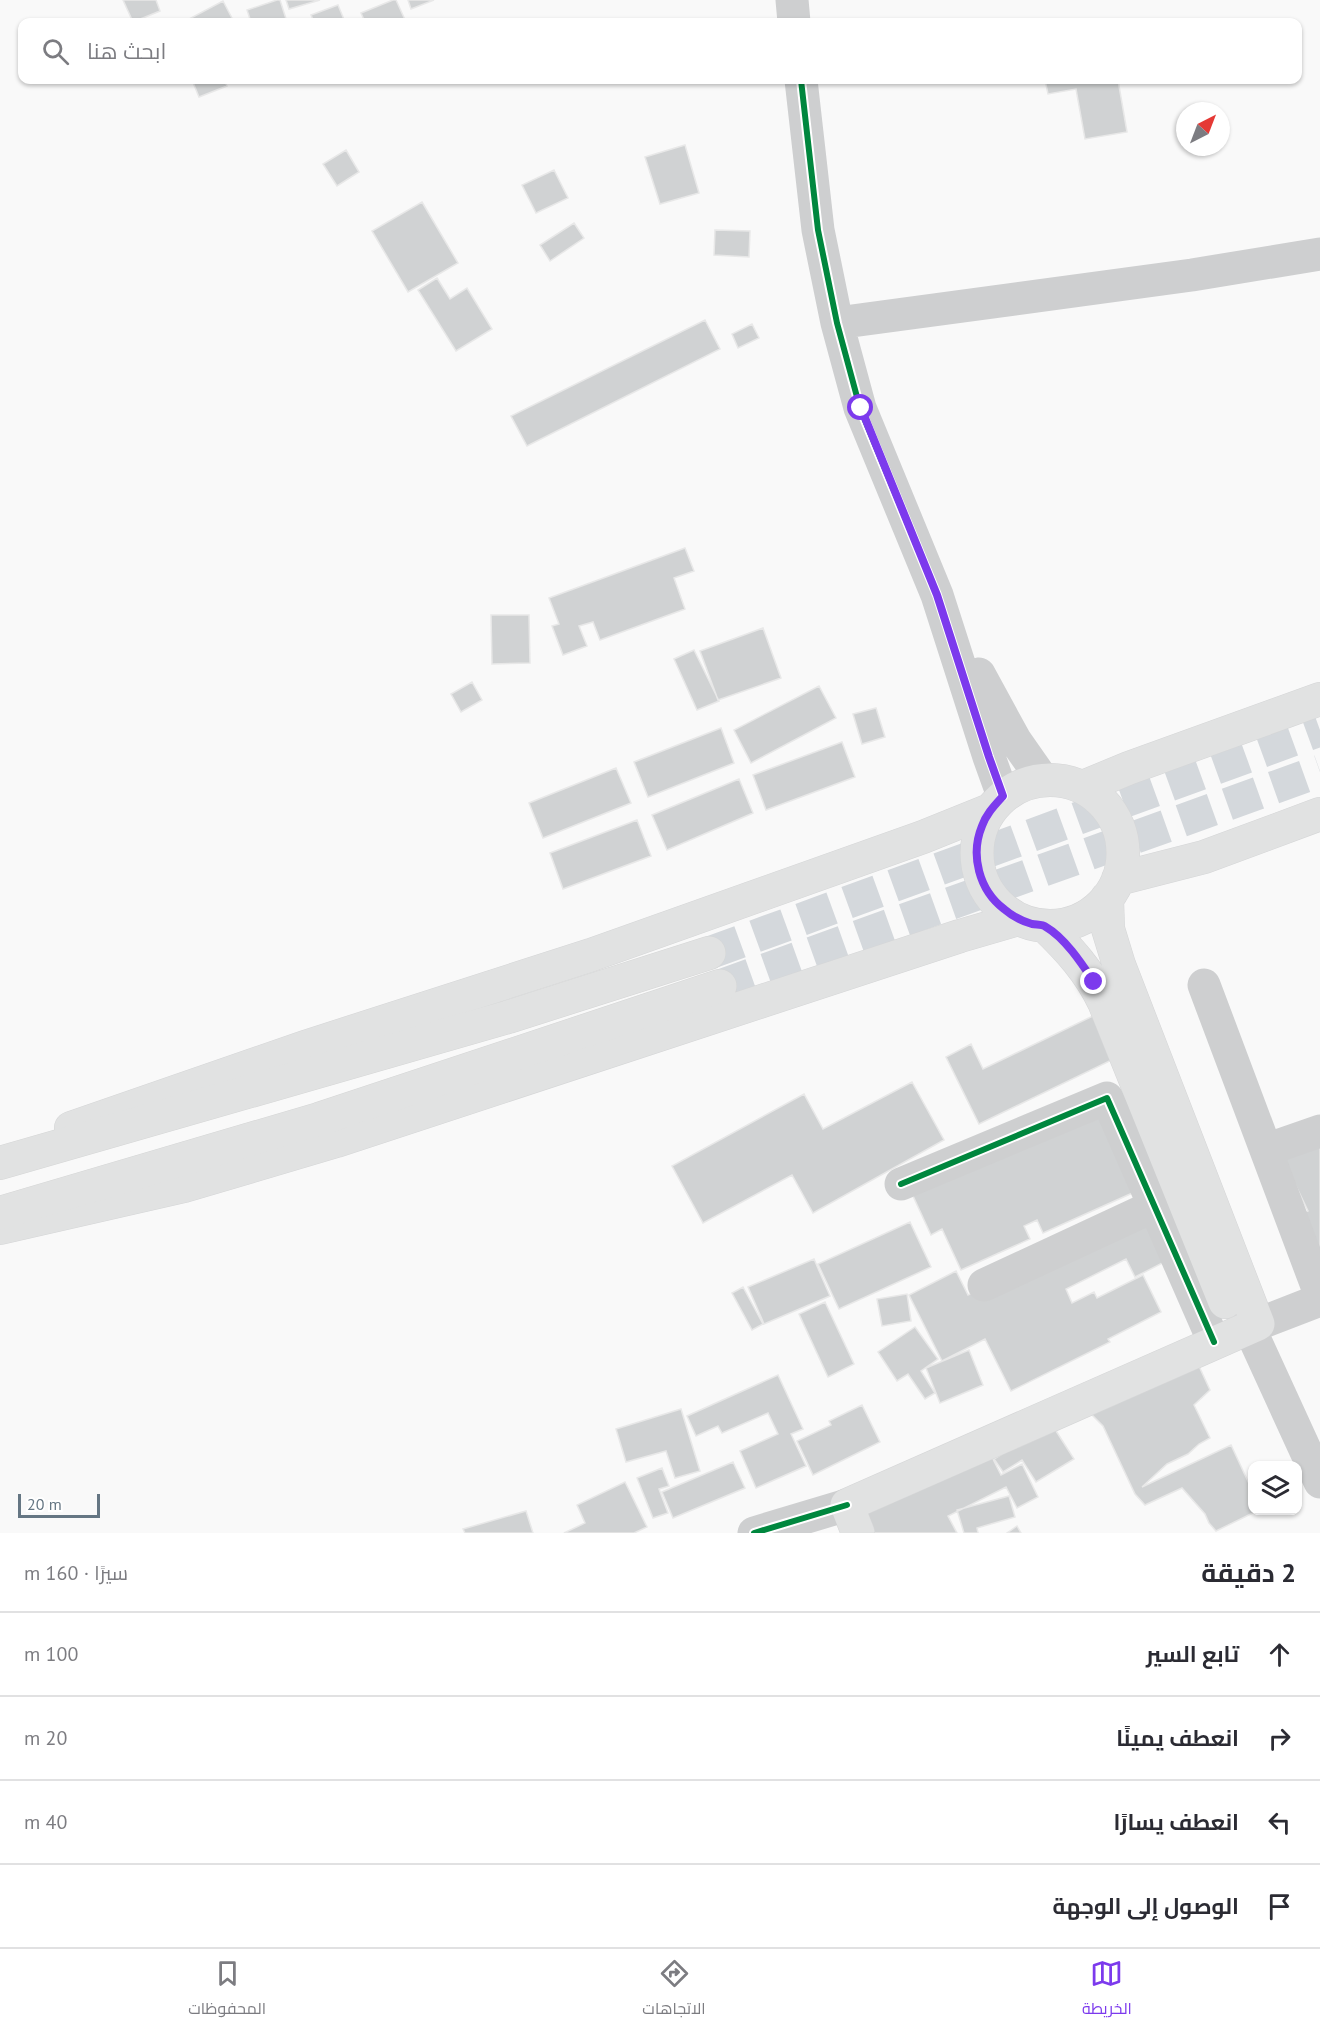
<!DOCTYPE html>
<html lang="ar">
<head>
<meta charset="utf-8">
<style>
	:root { --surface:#fff; --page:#f7f7f7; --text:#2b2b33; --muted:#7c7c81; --line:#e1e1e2; --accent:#7c3aed }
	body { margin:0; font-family:"PT Sans",Cairo,sans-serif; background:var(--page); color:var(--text); direction:rtl }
	.controls { position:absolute; right:18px; bottom:18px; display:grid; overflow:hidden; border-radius:12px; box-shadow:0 2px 4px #0004 }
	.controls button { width:54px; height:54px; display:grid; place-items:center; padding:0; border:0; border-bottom:2px solid var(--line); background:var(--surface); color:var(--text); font:30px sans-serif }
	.compass { position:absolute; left:1176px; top:102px; width:54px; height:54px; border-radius:50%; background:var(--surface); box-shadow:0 2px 4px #0004; rotate:42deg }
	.scale { position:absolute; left:18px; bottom:15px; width:82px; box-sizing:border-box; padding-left:6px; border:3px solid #657683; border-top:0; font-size:16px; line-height:21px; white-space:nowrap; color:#657683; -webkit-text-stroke:4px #fff; paint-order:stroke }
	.stop { position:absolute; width:18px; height:18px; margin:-14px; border:4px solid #7c3aed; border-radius:50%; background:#fff }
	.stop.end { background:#7c3aed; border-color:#fff; box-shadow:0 2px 6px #0008 }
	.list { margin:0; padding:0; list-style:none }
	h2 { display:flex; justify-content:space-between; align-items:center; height:78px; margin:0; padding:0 24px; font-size:26px }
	h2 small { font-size:20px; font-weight:400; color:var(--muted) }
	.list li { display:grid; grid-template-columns:39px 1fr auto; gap:18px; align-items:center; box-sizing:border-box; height:84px; padding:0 24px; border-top:2px solid var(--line) }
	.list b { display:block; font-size:22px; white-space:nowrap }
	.list em { font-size:20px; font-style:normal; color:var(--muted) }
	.icon { flex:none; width:33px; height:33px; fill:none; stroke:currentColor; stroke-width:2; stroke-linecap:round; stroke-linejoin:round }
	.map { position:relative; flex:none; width:1320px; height:1533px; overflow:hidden; direction:ltr }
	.search { position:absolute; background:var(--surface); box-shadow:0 2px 4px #0004; left:18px; right:18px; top:18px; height:66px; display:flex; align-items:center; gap:15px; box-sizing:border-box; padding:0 21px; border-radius:12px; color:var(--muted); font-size:22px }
	.sheet { height:414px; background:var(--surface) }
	nav { display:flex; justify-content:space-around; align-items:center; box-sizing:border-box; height:84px; border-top:2px solid var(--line); background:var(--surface); font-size:16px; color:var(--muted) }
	nav a { display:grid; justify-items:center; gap:3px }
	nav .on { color:var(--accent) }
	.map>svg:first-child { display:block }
</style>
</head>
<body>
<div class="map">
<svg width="1320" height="1533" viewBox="0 0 1320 1533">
	<rect width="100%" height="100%" fill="#f9f9f9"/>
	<path fill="#d0d2d3" stroke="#e8e8e8" stroke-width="1.5" d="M123 0H156L160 11 133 22Z
		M277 0H280L287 22H251L247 10Z
		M286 0H320L289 9Z
		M393 0H396L406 22H365L361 13Z
		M408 0H434L411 9Z
		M223 1 234 22H191L189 19Z
		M338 5 345 22H314L311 15Z
		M192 80H224L227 86 199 97Z
		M1045 80H1118L1127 132 1085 139 1076 89 1048 94Z
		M685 145 699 193 660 204 645 157Z
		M346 150 359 172 337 186 323 164Z
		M554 170 568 198 536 213 522 185Z
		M422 202 458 263 408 292 372 231Z
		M574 223 584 238 550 261 540 245Z
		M715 230 750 231 749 257 714 255Z
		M437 278 450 299 467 288 492 329 456 351 418 290Z
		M705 320 720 349 527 446 511 416Z
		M752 324 759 338 738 348 732 334Z
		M685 548 694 571 674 578 685 609 600 640 593 622 579 626 587 646 563 655 552 626 559 624 549 598Z
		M491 615H529L530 663 492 664Z
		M763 628 781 678 718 700 700 651Z
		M694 650 719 701 697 710 674 659Z
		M472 682 482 700 461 712 451 694Z
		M819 686 836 718 751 763 734 730Z
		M876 708 885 737 862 744 853 714Z
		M721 728 734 763 648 797 634 762Z
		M842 742 855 777 766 810 753 775Z
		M616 768 631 803 543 838 529 803Z
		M739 779 753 813 667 850 652 815Z
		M637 820 651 856 563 889 550 853Z
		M1097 1014 1118 1057 979 1124 946 1057 971 1044 983 1069Z
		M912 1082 944 1140 813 1213 792 1175 703 1223 672 1166 804 1094 823 1129Z
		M1115 1090 1157 1182 1043 1233 1037 1220 1024 1226 1030 1239 961 1270 942 1229 931 1235 908 1185Z
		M1320 1126V1249L1291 1219 1308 1211 1295 1184 1262 1153Z
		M1157 1208 1180 1254 1135 1277 1126 1259 1066 1289 1072 1303 1094 1292 1097 1298 1143 1275 1161 1312 1108 1339 1110 1342 1011 1391 985 1339 942 1361 909 1295 956 1271 968 1295 1053 1253Z
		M910 1222 931 1267 839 1309 818 1264Z
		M814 1259 830 1296 764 1324 748 1287Z
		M743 1287 763 1324 752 1330 732 1293Z
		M907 1294 911 1321 882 1326 877 1299Z
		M825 1302 854 1364 828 1377 799 1314Z
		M915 1327 938 1359 921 1371 935 1393 925 1399 908 1374 897 1381 878 1352Z
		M969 1350 983 1385 940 1403 926 1368Z
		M1198 1364 1210 1390 1194 1405 1210 1438 1199 1444 1188 1454 1167 1464 1142 1487 1231 1445 1252 1490V1510H1259L1216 1531 1209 1523 1205 1514 1182 1488 1145 1505 1135 1494 1103 1426 1089 1412Z
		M778 1375 803 1429 791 1434 806 1466 756 1488 740 1451 778 1434 768 1413 722 1433 718 1426 696 1436 687 1416Z
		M862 1405 880 1442 813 1475 797 1441 831 1425 829 1421Z
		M681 1409 700 1471 675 1478 666 1451 626 1462 616 1429Z
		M1051 1423 1074 1459 1036 1482 1022 1460 1003 1472 994 1459Z
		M990 1453 1001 1475 1022 1464 1038 1497 1017 1508 1006 1487 948 1516 957 1533H867L858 1516Z
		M733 1462 745 1488 673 1518 662 1492Z
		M662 1468 669 1486 659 1489 668 1513 653 1518 637 1478Z
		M625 1482 647 1527 634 1533H564L585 1523 577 1505Z
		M1009 1496 1015 1517 977 1528 978 1533H964L957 1510Z
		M526 1511 533 1533H465L463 1529Z
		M1017 1526 1021 1533H1007Z"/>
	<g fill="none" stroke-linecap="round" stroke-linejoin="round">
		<path stroke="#d4d8dc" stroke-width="33" stroke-dasharray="33 16" stroke-linecap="butt" d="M709 953 1320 730
			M720 986 1320 771"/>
		<defs>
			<path id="major" d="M977 853a73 73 0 1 1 146 0a73 73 0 1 1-146 0Z
				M1083 787 1129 768 1320 699
				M1118 879 1204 857 1320 814
				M1045 926C1069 949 1089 971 1104 1002L1225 1302
				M71 1128 305 1047 591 955 923 837 990 810
				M0 1228 184 1186 336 1141 960 936 1018 919
				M858 1533 847 1505 1258 1324 1119 965 1108 929 1107 898"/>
			<path id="highway" d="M0 1163 508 1017 709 953
				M0 1213 319 1119 720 986"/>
		</defs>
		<use href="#major" stroke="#d5d6d7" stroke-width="34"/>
		<use href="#highway" stroke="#d5d6d6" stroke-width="34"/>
		<path stroke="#cecfd0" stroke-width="33" d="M792 0 794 22
			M801 80 818 230 837 323 860 408 937 595 989 757 1003 796
			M837 323 1192 275 1320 254
			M979 674 1015 740 1043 780
			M1204 985 1320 1294
			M1266 1150 1320 1131
			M901 1184 1107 1098 1214 1342
			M984 1285 1154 1206
			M1258 1324 1320 1300
			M1249 1327 1320 1482
			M754 1533 847 1505"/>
		<use href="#major" stroke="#e1e2e2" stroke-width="33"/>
		<use href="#highway" stroke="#e1e2e2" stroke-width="33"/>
		<defs>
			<path id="cycleway" d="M801 80 818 230 837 323 860 408 937 595 989 757 1003 796
				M901 1184 1107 1098 1214 1342
				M754 1533 847 1505"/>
		</defs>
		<use href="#cycleway" stroke="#fff" stroke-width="10"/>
		<use href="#cycleway" stroke="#00873e" stroke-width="6"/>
	</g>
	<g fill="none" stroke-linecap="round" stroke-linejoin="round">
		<path stroke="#7c3aed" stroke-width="8" d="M861 408 937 595 989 757 1003 796C995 805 986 814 982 826 970 855 979 890 1004 909 1012 916 1022 921 1032 924 1037 925 1042 924 1046 927 1065 938 1082 964 1094 982"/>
	</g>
</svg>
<div class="controls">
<button><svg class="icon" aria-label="layers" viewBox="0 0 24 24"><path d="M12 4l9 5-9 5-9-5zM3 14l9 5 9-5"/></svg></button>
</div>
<svg class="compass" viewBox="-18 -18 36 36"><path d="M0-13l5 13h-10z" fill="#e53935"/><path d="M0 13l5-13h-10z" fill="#7c7c81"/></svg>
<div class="scale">20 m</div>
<div class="stop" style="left:861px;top:408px"></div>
<div class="stop end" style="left:1094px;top:982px"></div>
<div class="search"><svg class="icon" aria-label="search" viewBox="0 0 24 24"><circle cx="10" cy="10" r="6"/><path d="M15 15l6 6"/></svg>ابحث هنا</div>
</div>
<section class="sheet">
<h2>2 دقيقة<small>سيرًا · 160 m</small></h2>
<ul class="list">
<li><svg class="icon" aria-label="ahead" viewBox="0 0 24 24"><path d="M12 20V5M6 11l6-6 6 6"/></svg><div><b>تابع السير</b></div><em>100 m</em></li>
<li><svg class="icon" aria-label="right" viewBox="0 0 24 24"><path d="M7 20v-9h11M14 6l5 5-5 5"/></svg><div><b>انعطف يمينًا</b></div><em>20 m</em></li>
<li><svg class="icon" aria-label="left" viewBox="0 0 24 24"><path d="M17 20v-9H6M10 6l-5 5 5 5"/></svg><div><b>انعطف يسارًا</b></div><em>40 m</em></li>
<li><svg class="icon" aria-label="arrive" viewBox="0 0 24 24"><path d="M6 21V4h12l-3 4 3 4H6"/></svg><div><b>الوصول إلى الوجهة</b></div></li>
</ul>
</section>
<nav>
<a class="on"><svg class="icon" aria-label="map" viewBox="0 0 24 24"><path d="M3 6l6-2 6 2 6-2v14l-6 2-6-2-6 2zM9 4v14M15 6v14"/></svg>الخريطة</a>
<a><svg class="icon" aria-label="directions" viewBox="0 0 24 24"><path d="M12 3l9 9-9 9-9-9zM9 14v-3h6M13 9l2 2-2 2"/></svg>الاتجاهات</a>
<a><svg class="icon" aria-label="saved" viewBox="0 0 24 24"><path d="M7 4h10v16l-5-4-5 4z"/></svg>المحفوظات</a>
</nav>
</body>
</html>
